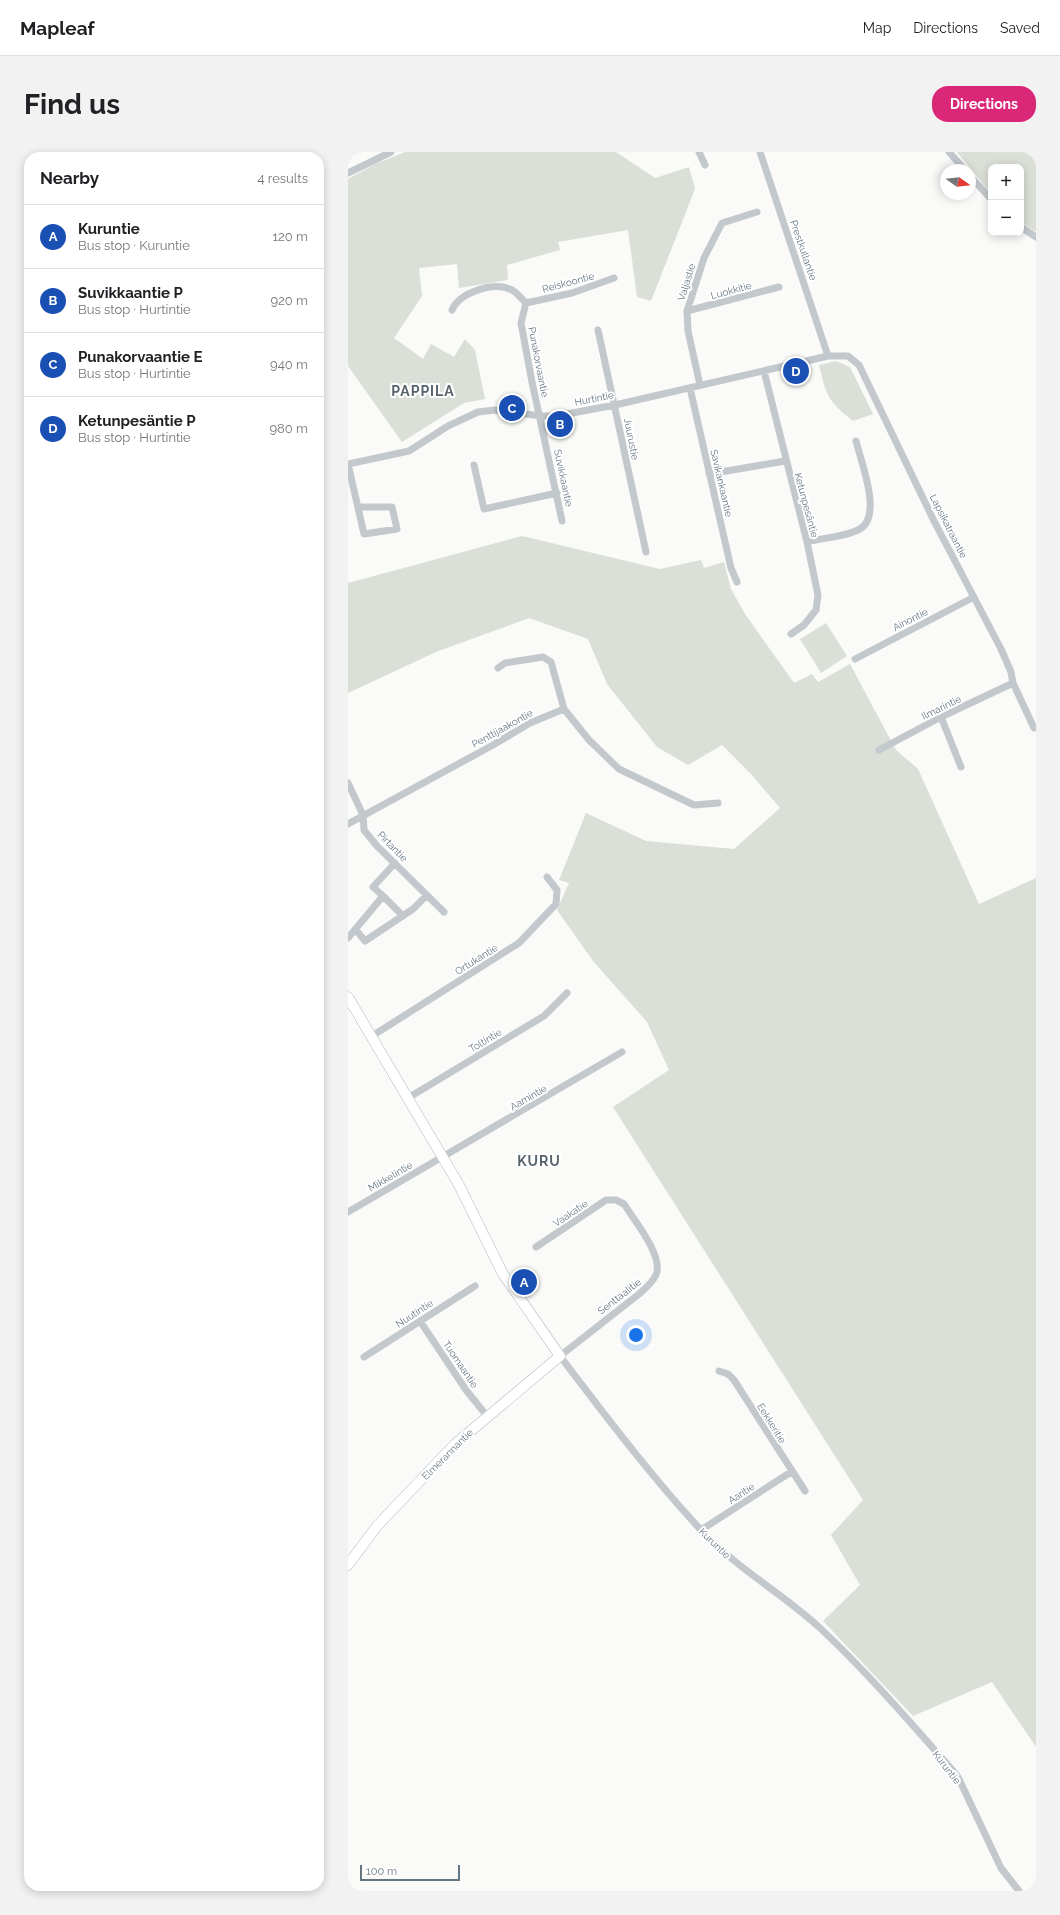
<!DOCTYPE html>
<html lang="en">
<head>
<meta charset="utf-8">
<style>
	:root { --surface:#fff; --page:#f2f2f2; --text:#202124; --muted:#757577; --line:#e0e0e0; --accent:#db2777 }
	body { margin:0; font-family:Raleway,sans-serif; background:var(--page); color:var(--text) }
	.controls { position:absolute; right:12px; top:12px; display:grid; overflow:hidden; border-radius:8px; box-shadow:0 2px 10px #0003 }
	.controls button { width:36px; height:36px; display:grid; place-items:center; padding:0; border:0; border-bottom:1px solid var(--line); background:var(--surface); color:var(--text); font:20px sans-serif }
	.compass { position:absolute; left:592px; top:12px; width:36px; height:36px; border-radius:50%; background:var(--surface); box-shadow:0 2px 10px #0003; rotate:104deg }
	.scale { position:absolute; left:12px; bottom:10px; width:100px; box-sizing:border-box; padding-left:4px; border:2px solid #657683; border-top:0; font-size:11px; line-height:14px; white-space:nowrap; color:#657683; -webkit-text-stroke:3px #fff; paint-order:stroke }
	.you { position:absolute; left:288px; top:1183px; width:14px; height:14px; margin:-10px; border:3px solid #fff; border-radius:50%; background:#1a73e8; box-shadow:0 0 0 6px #1a73e833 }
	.badge { display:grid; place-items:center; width:26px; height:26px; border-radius:50%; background:var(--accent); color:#fff; font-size:13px; font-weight:700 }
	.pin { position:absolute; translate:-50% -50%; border:2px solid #fff; box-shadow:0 1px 4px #0006 }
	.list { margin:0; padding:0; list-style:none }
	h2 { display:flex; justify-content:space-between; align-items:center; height:52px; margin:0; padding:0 16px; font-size:17px }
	h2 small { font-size:13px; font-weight:400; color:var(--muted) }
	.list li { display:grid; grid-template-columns:26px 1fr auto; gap:12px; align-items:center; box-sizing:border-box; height:64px; padding:0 16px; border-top:1px solid var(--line) }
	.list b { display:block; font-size:15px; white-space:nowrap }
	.list p { margin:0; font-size:13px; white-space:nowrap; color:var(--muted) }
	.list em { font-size:13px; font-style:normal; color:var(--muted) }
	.map { position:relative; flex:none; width:688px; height:1739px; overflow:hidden; border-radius:16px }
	header { display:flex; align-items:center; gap:24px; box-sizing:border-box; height:56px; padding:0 20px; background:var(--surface); border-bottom:1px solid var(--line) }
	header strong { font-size:19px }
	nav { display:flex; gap:22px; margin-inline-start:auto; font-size:14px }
	.intro { display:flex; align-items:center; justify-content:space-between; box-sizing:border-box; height:96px; padding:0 24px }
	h1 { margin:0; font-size:28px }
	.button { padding:10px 18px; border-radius:16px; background:var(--accent); color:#fff; font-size:14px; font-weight:700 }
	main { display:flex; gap:24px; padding:0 24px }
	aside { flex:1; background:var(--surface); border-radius:16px; box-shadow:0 2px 10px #0003 }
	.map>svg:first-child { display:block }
</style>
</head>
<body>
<header>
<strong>Mapleaf</strong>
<nav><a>Map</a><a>Directions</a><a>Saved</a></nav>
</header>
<div class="intro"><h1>Find us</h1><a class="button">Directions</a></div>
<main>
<aside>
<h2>Nearby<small>4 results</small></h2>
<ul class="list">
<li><span class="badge" style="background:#1a4fb4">A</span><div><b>Kuruntie</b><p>Bus stop · Kuruntie</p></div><em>120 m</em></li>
<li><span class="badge" style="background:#1a4fb4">B</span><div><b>Suvikkaantie P</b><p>Bus stop · Hurtintie</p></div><em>920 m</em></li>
<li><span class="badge" style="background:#1a4fb4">C</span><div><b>Punakorvaantie E</b><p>Bus stop · Hurtintie</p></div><em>940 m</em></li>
<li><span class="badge" style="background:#1a4fb4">D</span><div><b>Ketunpesäntie P</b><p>Bus stop · Hurtintie</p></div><em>980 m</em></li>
</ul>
</aside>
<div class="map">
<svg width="688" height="1739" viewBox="0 0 688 1739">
	<rect width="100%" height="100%" fill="#fafaf8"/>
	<path fill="#dadfd7" d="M57 0H268L307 26 341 15 347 37 303 149 289 145 280 78 210 90 212 98 159 113 160 128 111 136 109 112 71 116 74 144 46 186 75 207 83 192 106 205 117 187 127 198 137 247 116 251 54 290 0 214V27L27 12Z
		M609 0H688V80L673 70V15H643V42Z
		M488 209 502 215 525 262 505 269C479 248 479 245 471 213Z
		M174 384 312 417 353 408 356 416 376 410 383 437 397 462 446 531 464 522 470 530 502 512 548 598 570 617 631 752 688 726V1595L644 1530 565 1564 475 1469 512 1433 483 1383 515 1348 265 955 321 918 299 870 245 809 209 758 221 731 211 728 238 661 298 689 386 697 432 656 404 623 374 593 340 613 309 595 259 532 240 487 181 466 88 500 0 541V431Z
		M478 471 499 504 473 521 452 487Z"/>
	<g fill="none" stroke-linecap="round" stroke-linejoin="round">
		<defs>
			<path id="secondary" d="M0 845 111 1033 155 1122 212 1204 106 1293 29 1374 0 1413"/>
		</defs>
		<use href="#secondary" stroke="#b3babf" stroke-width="11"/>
		<path stroke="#c3c8cc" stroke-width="7" d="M351 0 357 13
			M412 0 480 204
			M601 0 617 18
			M0 21 43 0
			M622 24 643 47
			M673 75 688 85
			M178 151 224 141 266 126
			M104 158C112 140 146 129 164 138 169 141 174 147 178 151L173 171 184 230 214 369
			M339 159 431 135
			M250 178 298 400
			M416 219 459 390 470 443 468 458 456 473 443 482
			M352 233 340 179 339 159 356 106 374 71 409 60
			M342 236 383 416 389 430
			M0 312 61 299 100 274 130 260 147 258 193 264H208L267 253 480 204H500L511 213 586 369 653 497 663 520 665 531 686 576
			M0 312 16 382 49 377 44 355H11
			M126 313 136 357 209 341
			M361 322 437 309
			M459 390C474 386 496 385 510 378 536 367 513 310 508 289
			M507 507 626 445
			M150 516 157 511 195 505 203 510 216 557
			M593 565 613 615
			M531 598 593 565 665 531
			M0 631 15 663 16 678 29 694 96 760
			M0 672 145 593 182 571 216 557 241 588 271 617 346 653 370 651
			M35 744 55 764
			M8 778 17 789 65 757 79 743
			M0 786 35 744 25 735 47 711
			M24 884 171 791 208 752 209 738 199 725
			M60 946 196 864 219 841
			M0 1060 274 900
			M188 1095 258 1048H268L276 1052C286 1068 316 1104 308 1123 304 1131 298 1136 291 1142L212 1204C257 1263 302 1323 353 1378 388 1416 434 1441 472 1476 520 1521 563 1571 606 1620L610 1625 653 1716 671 1739
			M72 1169 118 1238 139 1264
			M16 1205 127 1134
			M371 1219 380 1222 386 1228 457 1339
			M353 1378 443 1320"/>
		<use href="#secondary" stroke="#fff" stroke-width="10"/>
	</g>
	<g text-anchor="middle" stroke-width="4" stroke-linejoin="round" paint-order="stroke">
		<g font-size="10" fill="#657683" stroke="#fff">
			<text transform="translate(456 98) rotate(71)" y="4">Prestkullantie</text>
			<text transform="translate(220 130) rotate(-15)" y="4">Reiskoontie</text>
			<text transform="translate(338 130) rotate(-73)" y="4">Valjastie</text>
			<text transform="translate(383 138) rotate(-15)" y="4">Luokkitie</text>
			<text transform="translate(191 210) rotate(79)" y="4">Punakorvaantie</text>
			<text transform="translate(246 246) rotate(-11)" y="4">Hurtintie</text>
			<text transform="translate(284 287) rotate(79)" y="4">Juurustie</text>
			<text transform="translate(216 326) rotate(78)" y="4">Suvikkaantie</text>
			<text transform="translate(374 331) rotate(77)" y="4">Savikankaantie</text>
			<text transform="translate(459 353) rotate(75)" y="4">Ketunpesäntie</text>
			<text transform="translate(601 374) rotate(63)" y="4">Lapsikatraantie</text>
			<text transform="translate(562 467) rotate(-27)" y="4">Ainontie</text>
			<text transform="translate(593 555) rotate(-26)" y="4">Ilmarintie</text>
			<text transform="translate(154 576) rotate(-29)" y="4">Penttijaakontie</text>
			<text transform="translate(45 694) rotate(46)" y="4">Pirtantie</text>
			<text transform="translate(128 807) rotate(-32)" y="4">Ortukantie</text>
			<text transform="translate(137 888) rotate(-31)" y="4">Toltintie</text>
			<text transform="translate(180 945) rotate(-30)" y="4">Aamintie</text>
			<text transform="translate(42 1024) rotate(-30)" y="4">Mikkelintie</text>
			<text transform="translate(222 1061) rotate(-34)" y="4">Vaakatie</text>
			<text transform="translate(271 1144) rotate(-38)" y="4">Senttaalitie</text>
			<text transform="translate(66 1161) rotate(-33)" y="4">Nuutintie</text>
			<text transform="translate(113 1212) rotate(56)" y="4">Tuomaantie</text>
			<text transform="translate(424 1271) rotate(58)" y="4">Eekkeritie</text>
			<text transform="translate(99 1302) rotate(-45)" y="4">Elmerannantie</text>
			<text transform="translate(393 1341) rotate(-33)" y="4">Aaritie</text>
			<text transform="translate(367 1391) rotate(44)" y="4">Kuruntie</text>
			<text transform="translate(599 1615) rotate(52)" y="4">Kuruntie</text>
		</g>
		<g font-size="14" font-weight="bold" letter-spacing="1" fill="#57646e" stroke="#fff">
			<text x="75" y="244">PAPPILA</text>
			<text x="191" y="1014">KURU</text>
		</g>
	</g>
</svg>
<div class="controls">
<button>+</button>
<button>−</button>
</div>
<svg class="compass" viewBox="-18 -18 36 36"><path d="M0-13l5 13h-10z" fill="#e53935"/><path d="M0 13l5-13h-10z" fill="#757577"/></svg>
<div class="scale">100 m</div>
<div class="you"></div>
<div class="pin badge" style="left:176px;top:1130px;background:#1a4fb4">A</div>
<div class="pin badge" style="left:212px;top:272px;background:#1a4fb4">B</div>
<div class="pin badge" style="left:164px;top:256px;background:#1a4fb4">C</div>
<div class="pin badge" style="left:448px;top:219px;background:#1a4fb4">D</div>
</div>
</main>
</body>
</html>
